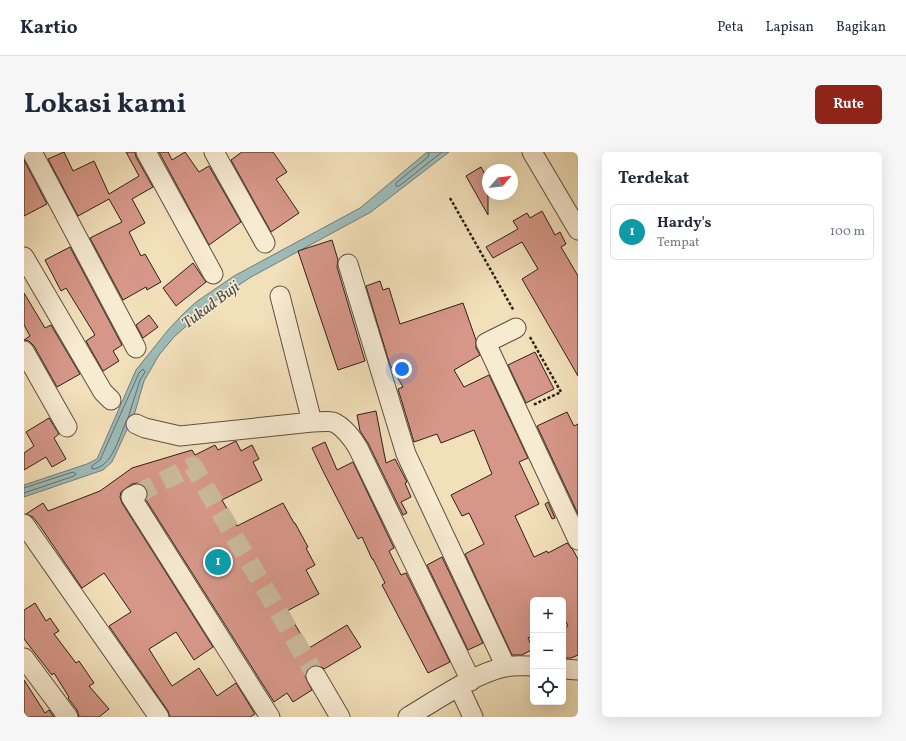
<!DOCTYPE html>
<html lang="id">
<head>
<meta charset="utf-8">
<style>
	:root { --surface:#fff; --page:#f6f6f7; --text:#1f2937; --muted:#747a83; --line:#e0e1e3; --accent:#8f2418 }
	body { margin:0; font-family:Vollkorn,serif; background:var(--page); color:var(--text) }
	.controls { position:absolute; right:12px; bottom:12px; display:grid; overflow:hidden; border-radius:6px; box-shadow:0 4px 16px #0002 }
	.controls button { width:36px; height:36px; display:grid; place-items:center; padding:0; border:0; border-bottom:1px solid var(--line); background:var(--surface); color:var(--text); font:20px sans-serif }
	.compass { position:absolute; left:458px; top:12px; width:36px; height:36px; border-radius:50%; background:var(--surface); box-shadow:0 4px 16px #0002; rotate:62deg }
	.you { position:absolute; left:378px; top:217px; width:14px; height:14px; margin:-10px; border:3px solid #fff; border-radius:50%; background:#1a73e8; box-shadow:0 0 0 6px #1a73e833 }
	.badge { display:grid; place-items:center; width:26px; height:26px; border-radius:50%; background:var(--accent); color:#fff; font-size:13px; font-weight:700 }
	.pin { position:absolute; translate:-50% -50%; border:2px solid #fff; box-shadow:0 1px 4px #0006 }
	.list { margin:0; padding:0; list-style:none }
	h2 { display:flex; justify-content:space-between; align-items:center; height:52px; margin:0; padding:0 16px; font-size:17px }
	h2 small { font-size:13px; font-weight:400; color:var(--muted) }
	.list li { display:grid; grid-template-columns:26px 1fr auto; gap:12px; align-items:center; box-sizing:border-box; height:56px; margin:0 8px 8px; padding:0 8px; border:1px solid var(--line); border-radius:6px }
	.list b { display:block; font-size:15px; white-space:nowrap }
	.list p { margin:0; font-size:13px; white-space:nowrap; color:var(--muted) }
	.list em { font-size:13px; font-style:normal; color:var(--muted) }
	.icon { flex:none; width:22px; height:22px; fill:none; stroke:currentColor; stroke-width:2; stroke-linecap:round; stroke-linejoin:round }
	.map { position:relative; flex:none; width:554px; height:565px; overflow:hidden; border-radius:6px }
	header { display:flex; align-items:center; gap:24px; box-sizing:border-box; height:56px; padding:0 20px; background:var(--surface); border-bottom:1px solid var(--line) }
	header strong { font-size:19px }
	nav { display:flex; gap:22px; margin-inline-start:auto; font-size:14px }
	.intro { display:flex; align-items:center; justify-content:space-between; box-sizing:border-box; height:96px; padding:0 24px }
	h1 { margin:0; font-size:28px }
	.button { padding:10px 18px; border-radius:6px; background:var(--accent); color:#fff; font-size:14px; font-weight:700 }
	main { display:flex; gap:24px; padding:0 24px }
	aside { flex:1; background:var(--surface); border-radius:6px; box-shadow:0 4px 16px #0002 }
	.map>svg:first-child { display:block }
</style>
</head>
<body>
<header>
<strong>Kartio</strong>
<nav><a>Peta</a><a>Lapisan</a><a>Bagikan</a></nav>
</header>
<div class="intro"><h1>Lokasi kami</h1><a class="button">Rute</a></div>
<main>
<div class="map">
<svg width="554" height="565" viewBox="0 0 554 565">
	<rect width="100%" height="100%" fill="#f2e0ba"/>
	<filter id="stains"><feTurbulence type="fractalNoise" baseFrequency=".005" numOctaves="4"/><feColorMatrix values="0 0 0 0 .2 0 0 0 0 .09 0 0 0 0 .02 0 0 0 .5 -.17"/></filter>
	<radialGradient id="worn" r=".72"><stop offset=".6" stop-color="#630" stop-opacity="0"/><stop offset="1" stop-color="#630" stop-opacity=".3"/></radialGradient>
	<path fill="#9dbbb8" stroke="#707d79" d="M403 0H425L347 60 227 125 189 150 150 185 135 203 120 229 111 260 88 310 79 318 0 345V333L63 312 73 307 112 218 144 178 160 161 172 150 210 124 336 56Z"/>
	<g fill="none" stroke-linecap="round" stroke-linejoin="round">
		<path stroke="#646e6a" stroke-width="1" d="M405 0 404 5 372 31V34H375L418 0
			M102 270C95 285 88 316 68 317V314L76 308 115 221 119 217 121 220 116 228 104 266
			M0 336 49 320 52 322 50 324 0 341"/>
	</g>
	<path fill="#d69788" stroke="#2c201b" d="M40 0 49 19 70 9 85 42 115 24 102 0H111L112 5 129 35 108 47 121 71 105 80 117 104 121 102 137 130 123 138 122 135 99 148 66 86 98 70 85 47 54 64 24 7Z
		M135 0H144L148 8 161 0 175 20 185 14 217 70 185 93Z
		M218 0H249L263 20 252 27 275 61 247 80 207 8Z
		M0 8 23 52 0 64Z
		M457 15 464 28V63L442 24Z
		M518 59 531 83 536 80 542 92 537 95 554 124V224L498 127 514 117 498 90 469 106 462 95 494 77 489 69 503 61 506 66Z
		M308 88 314 108 313 115 341 209 314 218 274 99Z
		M46 95 98 193 89 199 95 209 79 219 62 189 71 183 42 136 37 139 21 108Z
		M169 111 182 130 152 154 139 136Z
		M356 129 359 138 365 136 376 172 439 151 452 188V196L456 203 430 218 440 235 465 223 504 306 495 310 515 352 491 364 510 405 523 399 524 401 543 391 549 398 554 407V503L547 506H539V477L544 474 539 464V448H509V484L504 486 509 497 498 503H488L441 402 460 392 445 361 438 364 427 343 468 322 450 278 417 291 413 282 390 290 374 237 379 235 366 213 342 134Z
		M0 141 21 176 27 173 56 222 33 235 10 194 5 189 0 188 6 184 0 173Z
		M125 163 134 175 119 186 112 173Z
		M511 200 530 237 502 251 484 213Z
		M352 259 362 311 371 307 383 330 381 331 387 345 377 350 383 361 379 363 344 291 336 279 333 263Z
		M543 260 550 274 554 272V362L513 274Z
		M25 266 35 282 30 286 42 307 28 315 22 305 0 318V301L10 294 2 280Z
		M212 289 217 299 228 293 235 307 229 310 238 328 198 348 213 374 259 351 270 371H271L284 395 282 396 291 413 282 418 295 442 263 459 285 496 323 473 337 495 300 517 297 514 292 513 286 515 282 519 281 524 288 538 269 550 263 541 250 550 122 348 124 342 123 337 119 333 114 331 108 332 97 340 96 345 98 351 189 495 170 508 152 480 125 497 148 534 175 516 193 544 212 531 231 562 226 565H146L144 559 85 474 107 460 80 421 58 436 16 374 9 365 2 362 19 351 24 359 76 339 108 316 168 298 171 303 191 293 194 298Z
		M301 290 313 318 329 310 370 396 365 399 377 423 382 421 426 510 404 521 358 433 361 431 349 407H348L338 385 334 387 299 319 288 296Z
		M524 350 531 366 528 367 521 352Z
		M418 405 459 491 444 498 403 413Z
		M11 451 22 469 26 466 35 479 30 482 52 511 55 509 70 531 65 534 85 557 75 565H55L53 558 44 546 45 545 30 521 28 523 0 487V458Z
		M0 528 21 561 25 558 30 565H0Z"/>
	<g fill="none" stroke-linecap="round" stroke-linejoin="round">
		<path stroke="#caba9a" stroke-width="19" stroke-dasharray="19 10" stroke-linecap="butt" d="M113 342 169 314 292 524"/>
		<defs>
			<path id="minor" d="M8 0 112 196
				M122 0 189 122
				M190 0 241 91
				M508 0 554 78
				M0 105 79 240 87 248
				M324 112 382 302 482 515
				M256 144 288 270
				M492 176 462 191 554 388
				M0 199 43 275
				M112 272 121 276 156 284 288 270C294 270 303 269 309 270 319 274 329 287 334 296L447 529
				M113 342 107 345 246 565
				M0 372 135 565
				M0 506 44 565
				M539 517 554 518
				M292 524 316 565
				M435 535 449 565
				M384 565C411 549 451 521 481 515 490 513 500 514 509 514"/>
		</defs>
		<use href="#minor" stroke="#5e5043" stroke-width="21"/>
		<path stroke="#2c201b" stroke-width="2.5" stroke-dasharray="3 2" stroke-linecap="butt" d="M426 46 490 159
			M506 185 537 240 509 253"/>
		<use href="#minor" stroke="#f7ebd2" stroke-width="19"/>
	</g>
	<g text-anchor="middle" stroke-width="3" stroke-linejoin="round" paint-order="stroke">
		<g font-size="16" font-style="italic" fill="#4e4e4a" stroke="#f7ebd2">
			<text transform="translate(186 152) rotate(-37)" y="6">Tukad Buji</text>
		</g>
	</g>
	<rect width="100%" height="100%" filter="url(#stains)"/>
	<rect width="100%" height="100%" fill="url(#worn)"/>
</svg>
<div class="controls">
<button>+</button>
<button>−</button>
<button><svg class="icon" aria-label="locate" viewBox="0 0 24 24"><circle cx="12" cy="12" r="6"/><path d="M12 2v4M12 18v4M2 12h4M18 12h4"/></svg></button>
</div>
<svg class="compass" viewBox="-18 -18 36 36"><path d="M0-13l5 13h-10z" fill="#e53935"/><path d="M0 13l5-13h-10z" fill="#747a83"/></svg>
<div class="you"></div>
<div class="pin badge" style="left:194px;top:410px;background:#0f9aa8">1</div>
</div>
<aside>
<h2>Terdekat<small></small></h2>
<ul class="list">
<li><span class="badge" style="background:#0f9aa8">1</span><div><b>Hardy's</b><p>Tempat</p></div><em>100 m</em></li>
</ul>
</aside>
</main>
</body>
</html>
